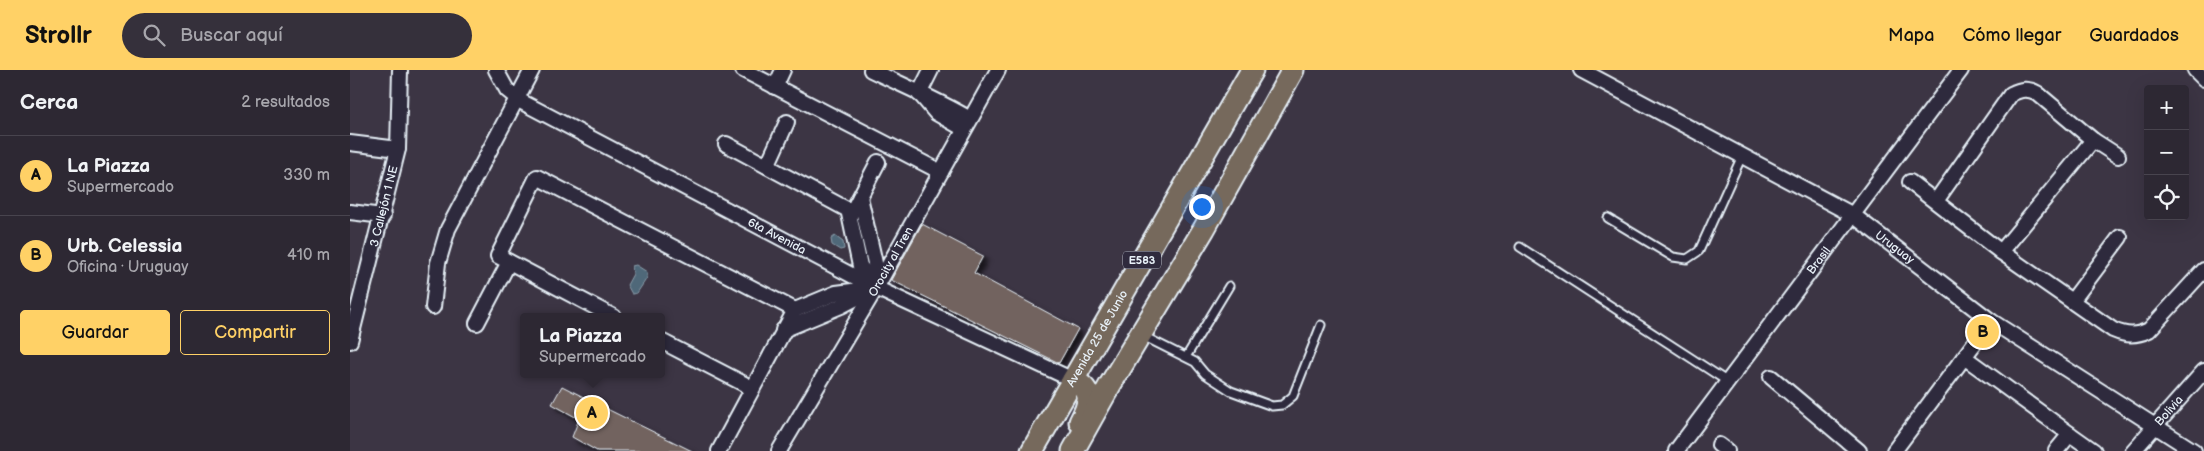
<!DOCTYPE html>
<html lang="es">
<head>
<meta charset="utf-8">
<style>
	:root { --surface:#2d2833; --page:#35303b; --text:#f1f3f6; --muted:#a7a6ac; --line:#48444e; --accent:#ffd166 }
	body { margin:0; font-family:"Balsamiq Sans",sans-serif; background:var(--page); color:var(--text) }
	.controls { position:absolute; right:15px; top:15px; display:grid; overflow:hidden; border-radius:5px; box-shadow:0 5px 20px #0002 }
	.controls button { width:45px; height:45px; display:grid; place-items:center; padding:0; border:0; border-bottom:1px solid var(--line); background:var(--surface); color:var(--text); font:25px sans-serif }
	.you { position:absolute; left:851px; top:136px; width:18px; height:18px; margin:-12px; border:4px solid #fff; border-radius:50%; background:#1a73e8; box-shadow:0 0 0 8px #1a73e833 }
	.badge { display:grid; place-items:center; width:32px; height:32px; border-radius:50%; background:var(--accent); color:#111; font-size:16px; font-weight:700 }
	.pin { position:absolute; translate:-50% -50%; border:2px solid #fff; box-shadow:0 1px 5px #0006 }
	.popup { position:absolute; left:170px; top:243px; width:145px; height:65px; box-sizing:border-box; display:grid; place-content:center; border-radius:5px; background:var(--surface); filter:drop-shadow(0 1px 4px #0005); font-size:16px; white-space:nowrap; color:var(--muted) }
	.popup b { font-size:19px; color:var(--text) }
	.popup::after { content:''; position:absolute; left:50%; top:100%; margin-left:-10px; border:10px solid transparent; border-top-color:var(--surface) }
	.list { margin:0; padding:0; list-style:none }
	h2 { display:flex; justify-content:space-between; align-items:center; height:65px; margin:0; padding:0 20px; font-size:21px }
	h2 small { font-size:16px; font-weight:400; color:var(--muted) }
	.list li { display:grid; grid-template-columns:32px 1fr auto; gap:15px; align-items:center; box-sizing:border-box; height:80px; padding:0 20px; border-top:1px solid var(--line) }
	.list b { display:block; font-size:19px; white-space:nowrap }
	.list p { margin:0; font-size:16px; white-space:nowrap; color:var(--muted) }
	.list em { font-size:16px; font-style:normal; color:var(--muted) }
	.actions { display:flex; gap:10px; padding:15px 20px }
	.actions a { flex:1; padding:11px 0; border:1px solid var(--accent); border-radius:5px; text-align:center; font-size:18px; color:var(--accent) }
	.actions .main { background:var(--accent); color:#111 }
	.icon { flex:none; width:28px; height:28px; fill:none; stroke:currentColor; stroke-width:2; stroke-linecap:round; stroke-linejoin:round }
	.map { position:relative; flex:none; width:1854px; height:381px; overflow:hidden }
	header { display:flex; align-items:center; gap:30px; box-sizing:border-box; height:70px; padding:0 25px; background:var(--accent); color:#111 }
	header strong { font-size:24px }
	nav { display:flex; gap:28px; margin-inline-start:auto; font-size:18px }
	.search { width:350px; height:45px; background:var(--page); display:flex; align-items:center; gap:12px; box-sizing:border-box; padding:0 18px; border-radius:28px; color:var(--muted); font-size:19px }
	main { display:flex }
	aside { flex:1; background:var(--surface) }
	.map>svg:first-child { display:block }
</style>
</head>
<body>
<header>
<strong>Strollr</strong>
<div class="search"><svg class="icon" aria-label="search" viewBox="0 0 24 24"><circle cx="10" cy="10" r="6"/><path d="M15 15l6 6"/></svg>Buscar aquí</div>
<nav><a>Mapa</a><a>Cómo llegar</a><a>Guardados</a></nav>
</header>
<main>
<aside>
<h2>Cerca<small>2 resultados</small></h2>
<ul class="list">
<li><span class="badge">A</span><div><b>La Piazza</b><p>Supermercado</p></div><em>330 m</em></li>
<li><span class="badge">B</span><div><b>Urb. Celessia</b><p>Oficina · Uruguay</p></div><em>410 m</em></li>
</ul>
<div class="actions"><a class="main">Guardar</a><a>Compartir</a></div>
</aside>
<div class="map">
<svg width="1854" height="381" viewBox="0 0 1854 381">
	<defs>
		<filter id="shadow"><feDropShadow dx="4.5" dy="4.5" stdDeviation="2.5" flood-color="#0009"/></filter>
	</defs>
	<rect width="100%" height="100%" fill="#3c3544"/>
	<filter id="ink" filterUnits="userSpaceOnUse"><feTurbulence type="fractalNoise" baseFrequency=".02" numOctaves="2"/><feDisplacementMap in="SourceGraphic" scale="10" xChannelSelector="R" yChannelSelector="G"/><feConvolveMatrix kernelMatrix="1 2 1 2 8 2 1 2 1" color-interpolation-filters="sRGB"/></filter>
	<g filter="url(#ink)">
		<path fill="#4f6879" stroke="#8c9fac" d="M485 166 493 172 494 179 490 180 482 175 481 169Z
			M286 195 297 202V208L287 223 282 224 277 215 283 204 282 196Z"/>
		<path fill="#72635f" stroke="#e8f1f8" filter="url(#shadow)" d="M572 154 633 186 624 203 728 259 709 293 541 210Z
			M212 316 253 337 342 381H247L222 367 229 349 202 334Z"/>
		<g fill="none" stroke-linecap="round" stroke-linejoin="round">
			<defs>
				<path id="service" d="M1258 148 1323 187 1337 189 1349 181 1392 86
					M1170 177 1378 312
					M793 266 845 292 855 304 881 321 922 336 932 335 943 326 971 255
					M836 287 879 216"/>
				<g id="minor">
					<path id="s1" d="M146 0 157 20 172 32 526 218 723 310"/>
					<path d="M393 0 591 102"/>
					<path d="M521 0C554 16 588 30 620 49"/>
					<path id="s2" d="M1231 0 1503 145 1641 251 1844 381"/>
					<path d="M1845 0 1854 9"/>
					<path d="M425 17 433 0"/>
					<path d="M569 24 581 0"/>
					<path d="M570 24 586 43 614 59"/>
					<path d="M0 73 48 79"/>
					<path d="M376 74 502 142 528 92"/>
					<path d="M417 96 437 52"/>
					<path d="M1560 112 1651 182 1763 260C1777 266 1786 266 1799 260L1854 200"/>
					<path d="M510 127 525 193 526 217"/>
					<path d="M1586 131 1661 24C1671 19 1678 18 1687 23L1743 70 1768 86"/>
					<path d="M498 139 510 196 524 215"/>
					<path d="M0 142 33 146"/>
					<path d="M1651 182 1743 70"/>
					<path d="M1722 231 1770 167"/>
					<path d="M83 237 88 193 98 159 182 0"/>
					<path d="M264 247 148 186 187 107 445 240"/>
					<path d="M127 253 159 192"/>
					<path d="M433 260 491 236 516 223"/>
					<path id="s3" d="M0 271 48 79 50 0"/>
					<path d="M311 271 402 318"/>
					<path d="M1614 287 1720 364 1706 381"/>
					<path d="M1421 307 1509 381"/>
					<path d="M1720 364 1744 381"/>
					<path d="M1369 375 1377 381"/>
					<path d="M369 381 445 240 486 223 526 218"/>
					<path id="s4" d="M429 381 526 218 648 0"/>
					<path id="s5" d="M1326 381 1611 0"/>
					<path d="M1544 381 1641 251"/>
					<path id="s6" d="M1783 381 1854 301"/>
				</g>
				<g id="primary">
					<path d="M723 310C744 320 740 333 730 352"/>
					<path id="s7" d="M682 381 902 0"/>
					<path d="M723 381 760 315 854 159 943 0"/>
				</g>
			</defs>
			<use href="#service" stroke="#e8f1f8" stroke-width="11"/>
			<use href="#minor" stroke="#e8f1f8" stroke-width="18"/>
			<use href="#primary" stroke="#e8f1f8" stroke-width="25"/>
			<use href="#service" stroke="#2f2a3d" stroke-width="7"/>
			<use href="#minor" stroke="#2f2a3d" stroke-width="14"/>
			<use href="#primary" stroke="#76695c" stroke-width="21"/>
		</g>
	</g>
	<g text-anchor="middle" stroke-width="4" stroke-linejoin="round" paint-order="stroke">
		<rect fill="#2f2a3d" stroke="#b0b5c0" stroke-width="1" x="773" y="181.5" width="38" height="17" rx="4"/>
		<g font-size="11" font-weight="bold" fill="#e8f1f8">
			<text x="792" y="194">E583</text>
		</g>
		<g font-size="12" fill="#e8f1f8" stroke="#2f2a3d">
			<text dy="4" stroke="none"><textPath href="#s3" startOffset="139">3 Callejón 1 NE</textPath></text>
			<text dy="4" stroke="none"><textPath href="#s1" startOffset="330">6ta Avenida</textPath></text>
			<text dy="4" stroke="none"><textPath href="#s2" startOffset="361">Uruguay</textPath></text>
			<text dy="4" stroke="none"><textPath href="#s5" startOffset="238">Brasil</textPath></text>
			<text dy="4" stroke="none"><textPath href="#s4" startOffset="220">Orocity al Tren</textPath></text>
			<text dy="4" stroke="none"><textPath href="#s7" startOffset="130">Avenida 25 de Junio</textPath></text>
			<text dy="4" stroke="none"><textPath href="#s6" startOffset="54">Bolivia</textPath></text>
		</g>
	</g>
</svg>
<div class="controls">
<button>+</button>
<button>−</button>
<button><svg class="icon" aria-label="locate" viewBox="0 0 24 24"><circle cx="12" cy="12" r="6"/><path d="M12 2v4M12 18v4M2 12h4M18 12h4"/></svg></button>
</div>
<div class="you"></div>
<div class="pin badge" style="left:242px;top:343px">A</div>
<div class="popup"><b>La Piazza</b>Supermercado</div>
<div class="pin badge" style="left:1633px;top:262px">B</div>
</div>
</main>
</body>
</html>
